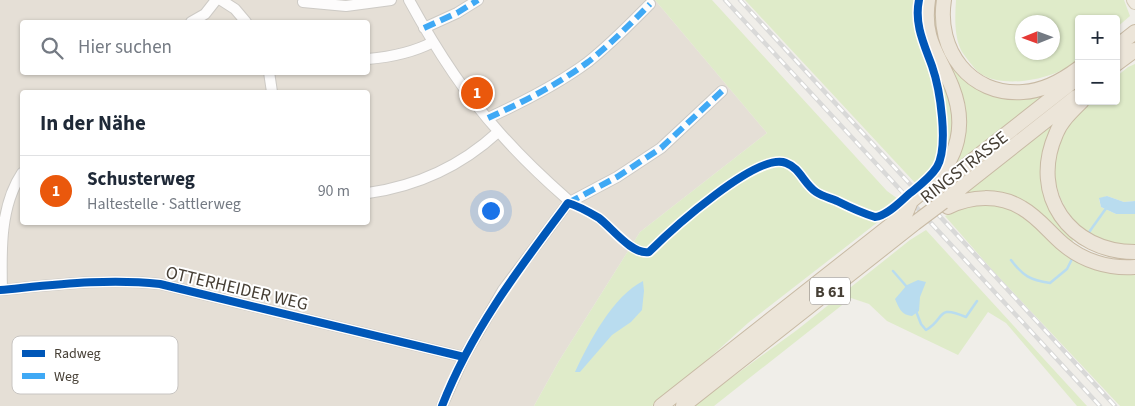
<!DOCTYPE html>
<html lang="de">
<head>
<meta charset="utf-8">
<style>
	:root { --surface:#fff; --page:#f2f2f3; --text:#1f2937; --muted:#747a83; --line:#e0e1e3; --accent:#ea580c }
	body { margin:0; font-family:"Source Sans 3",sans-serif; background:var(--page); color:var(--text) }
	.controls { position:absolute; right:15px; top:15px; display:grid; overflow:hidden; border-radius:5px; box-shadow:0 1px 4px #0004 }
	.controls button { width:45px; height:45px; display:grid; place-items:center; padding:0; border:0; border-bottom:1px solid var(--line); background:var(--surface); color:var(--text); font:25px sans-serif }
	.compass { position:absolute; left:1015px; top:15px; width:45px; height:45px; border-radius:50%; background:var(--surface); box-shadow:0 1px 4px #0004; rotate:269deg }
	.you { position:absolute; left:490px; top:210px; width:18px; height:18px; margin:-12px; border:4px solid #fff; border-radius:50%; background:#1a73e8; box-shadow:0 0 0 8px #1a73e833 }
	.badge { display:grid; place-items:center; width:32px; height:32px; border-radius:50%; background:var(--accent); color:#fff; font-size:16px; font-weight:700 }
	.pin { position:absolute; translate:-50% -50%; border:2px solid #fff; box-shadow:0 1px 5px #0006 }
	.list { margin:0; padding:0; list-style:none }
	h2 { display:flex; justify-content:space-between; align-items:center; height:65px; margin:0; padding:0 20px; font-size:21px }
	h2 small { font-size:16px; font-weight:400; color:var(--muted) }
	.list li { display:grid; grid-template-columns:32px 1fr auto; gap:15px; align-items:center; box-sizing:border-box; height:70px; padding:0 20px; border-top:1px solid var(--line) }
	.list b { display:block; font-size:19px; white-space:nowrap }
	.list p { margin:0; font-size:16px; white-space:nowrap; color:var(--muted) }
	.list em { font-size:16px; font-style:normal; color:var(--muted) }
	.icon { flex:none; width:28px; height:28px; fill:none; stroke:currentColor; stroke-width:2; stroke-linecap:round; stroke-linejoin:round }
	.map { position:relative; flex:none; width:1135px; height:406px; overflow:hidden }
	.search { position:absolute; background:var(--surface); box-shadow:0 1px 4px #0004; left:20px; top:20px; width:350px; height:55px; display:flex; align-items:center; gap:12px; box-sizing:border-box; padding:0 18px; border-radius:5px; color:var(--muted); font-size:19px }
	.panel { position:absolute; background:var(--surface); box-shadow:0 1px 4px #0004; left:20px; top:90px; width:350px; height:135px; border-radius:5px }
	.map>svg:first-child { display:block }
</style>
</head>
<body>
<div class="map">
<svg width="1135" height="406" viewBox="0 0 1135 406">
	<rect width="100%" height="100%" fill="#f0eee9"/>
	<path fill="#e5dfd6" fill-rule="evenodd" d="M0 0H655L767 133 640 232 559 361 534 406H0ZM22 22H368V72H22ZM22 92H368V222H22Z"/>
	<path fill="#dfebc9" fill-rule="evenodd" d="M655 0H712L887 191 898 199 884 210 883 218 748 323 684 381 652 406H534L559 361 640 232 767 133Z
		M745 0H917L915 21 918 37 931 73 940 123 936 163 928 175 917 185Z
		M921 0 953 102 954 134 939 167C950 136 945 99 935 67 933 61 929 56 927 50 920 35 918 16 921 0Z
		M932 0H940L939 29 981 89 1061 85 946 175 961 141 937 48 931 13Z
		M956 0H1124L1130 16 1116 28V19H1079V60C1057 78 1007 90 981 74 976 71 963 54 961 50 954 35 955 16 956 0ZM1022 22H1052V52H1022Z
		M1135 64V201L1124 202 1107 196 1099 199 1101 207 1116 214H1135V245C1123 245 1112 244 1101 240 1070 228 1050 189 1055 157 1058 135 1074 118 1088 101H1116V77L1128 67Z
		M1061 115 1042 169 1074 239 1071 243 1025 203 956 198Z
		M971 204 1000 205 1016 211 1027 218 1063 250 1135 273V406H1120L994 272 945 216Z
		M926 230 1087 406H1077L1006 323 988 312 958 355 887 321 869 304 851 298 714 406H693L797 330 910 240Z"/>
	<path fill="#b9dcef" d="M1107 196 1124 202 1135 201V214H1116L1101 207 1099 198Z
		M918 280 926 282 920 297 919 311 912 316C901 315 899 308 895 299L907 285Z
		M643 281 644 291 642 310 631 322 612 335 580 372H575C589 342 613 296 643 281Z"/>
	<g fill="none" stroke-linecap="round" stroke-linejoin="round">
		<path stroke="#b9dcef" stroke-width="2.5" d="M1087 235 1107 207
			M1011 260C1023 276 1030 280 1050 283L1067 269 1073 257
			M893 271 907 287
			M916 311 921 324 926 330C946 319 935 304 966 317L977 301"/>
		<defs>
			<path id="minor" d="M221 0 235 9 246 22
				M409 0C434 46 464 93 499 132 520 156 543 178 567 199L568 203
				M303 2 346 6 391 0
				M191 22 205 14 216 0
				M424 28 457 13 478 0
				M368 59C391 57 412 53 433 42
				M269 72 272 92
				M488 118C523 102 557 85 588 62 611 44 630 24 650 4
				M368 193C418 186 461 166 498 132
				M0 290C53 285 106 278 160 284L464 357
				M2 290C1 250 0 206 22 173
				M442 406 464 357 503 290 568 203 617 177 661 148 722 91"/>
			<path id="major" d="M1133 0 1135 3"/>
			<path id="highway" d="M928 0C922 40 939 54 952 87 967 125 958 159 929 186
				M944 0C936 50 970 96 1023 92 1043 91 1063 80 1079 68
				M1116 47 1135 32
				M1116 64 1135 50
				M1082 101C1072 111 1061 121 1056 134 1029 195 1070 252 1135 252
				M936 189 1076 79
				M943 202 1076 97
				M948 207C971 196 999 194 1022 208 1038 217 1049 232 1063 244 1083 261 1109 269 1135 267
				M661 406 906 213
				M683 406 915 223"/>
		</defs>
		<use href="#minor" stroke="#cdcac5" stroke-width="12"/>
		<use href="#major" stroke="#d3c9b6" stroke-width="14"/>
		<use href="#highway" stroke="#c8baa4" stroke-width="16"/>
		<use href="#minor" stroke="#fdfcfc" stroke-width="10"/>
		<use href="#major" stroke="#f1ece3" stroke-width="12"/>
		<use href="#highway" stroke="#ece5d9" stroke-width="14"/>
		<defs>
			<path id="rail" d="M725 0 1100 406
				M740 0 1115 406"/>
		</defs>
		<use href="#rail" stroke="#d9d9d8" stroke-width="4.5"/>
		<use href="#rail" stroke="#fff" stroke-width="2.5" stroke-dasharray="8" stroke-linecap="butt"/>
		<defs>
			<path id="highway-bridge" d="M906 213 911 201 929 186
				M915 223 943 202"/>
		</defs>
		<use href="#highway-bridge" stroke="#c8baa4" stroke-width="16" stroke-linecap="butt"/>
		<use href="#highway-bridge" stroke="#ece5d9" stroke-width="14"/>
		<path stroke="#3fa9f5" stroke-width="6" stroke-dasharray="12 6" stroke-linecap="butt" d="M424 28 457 13 478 0
			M488 118C523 102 557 85 588 62 611 44 630 24 650 4
			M568 203 617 177 661 148 722 91"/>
		<defs>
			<path id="cycleway" d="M0 290C53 285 106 278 160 284L464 357
				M442 406C471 331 520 267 568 203 579 206 589 212 599 218 612 228 632 255 649 252 670 231 758 151 786 163 800 168 804 184 816 192 822 196 830 198 837 201 849 207 862 213 875 217 887 216 901 201 909 194 919 186 930 178 937 167 949 146 940 89 932 66 924 44 914 24 919 0"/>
		</defs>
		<use href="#cycleway" stroke="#fff" stroke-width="11"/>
		<use href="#cycleway" stroke="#0057b8" stroke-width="8"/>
	</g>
	<g text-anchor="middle" stroke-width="4" stroke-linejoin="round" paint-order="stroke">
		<rect fill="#fff" stroke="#7e7972" stroke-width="1" x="810" y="277.5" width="40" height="27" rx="4"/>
		<g font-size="16" font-weight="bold" fill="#463f35">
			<text x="830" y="297">B 61</text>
		</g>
		<g font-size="18" fill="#463f35" stroke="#fff">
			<text transform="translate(964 167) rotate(-38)" y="6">RINGSTRASSE</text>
			<text transform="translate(237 288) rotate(13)" y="6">OTTERHEIDER WEG</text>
		</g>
	</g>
	<rect x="12" y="336" width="166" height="58" rx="8" fill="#fff" stroke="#c8c5c2" stroke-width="1"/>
	<rect x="22" y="350" width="23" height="7" fill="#0057b8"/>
	<rect x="22" y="373" width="23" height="6" fill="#3fa9f5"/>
	<g font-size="14" fill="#463f35">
		<text x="54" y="358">Radweg</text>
		<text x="54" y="381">Weg</text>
	</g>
</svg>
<div class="controls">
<button>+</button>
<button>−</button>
</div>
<svg class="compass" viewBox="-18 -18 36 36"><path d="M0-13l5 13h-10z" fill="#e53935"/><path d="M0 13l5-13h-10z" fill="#747a83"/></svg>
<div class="you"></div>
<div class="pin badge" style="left:477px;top:93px">1</div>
<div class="search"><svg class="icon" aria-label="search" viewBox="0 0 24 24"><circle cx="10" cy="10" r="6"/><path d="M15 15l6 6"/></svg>Hier suchen</div>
<section class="panel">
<h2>In der Nähe<small></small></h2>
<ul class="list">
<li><span class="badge">1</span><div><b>Schusterweg</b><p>Haltestelle · Sattlerweg</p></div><em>90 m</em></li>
</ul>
</section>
</div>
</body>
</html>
